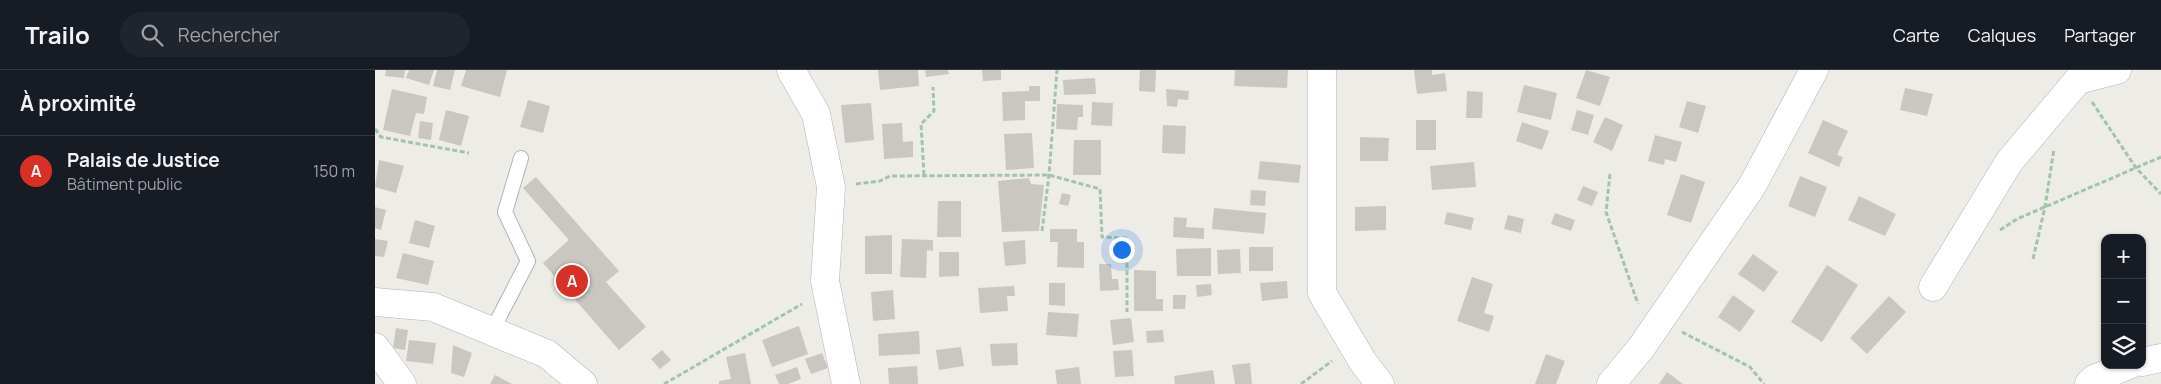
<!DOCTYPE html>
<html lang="fr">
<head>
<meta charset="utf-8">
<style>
	:root { --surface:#171b24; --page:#20242c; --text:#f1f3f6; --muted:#9ea1a6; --line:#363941; --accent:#d93025 }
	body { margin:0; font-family:Manrope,sans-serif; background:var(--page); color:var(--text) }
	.controls { position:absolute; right:15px; bottom:15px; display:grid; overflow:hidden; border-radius:10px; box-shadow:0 1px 4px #0004 }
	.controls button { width:45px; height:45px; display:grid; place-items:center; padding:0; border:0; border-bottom:1px solid var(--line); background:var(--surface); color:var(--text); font:25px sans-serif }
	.you { position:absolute; left:746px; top:179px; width:18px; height:18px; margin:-12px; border:4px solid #fff; border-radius:50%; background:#1a73e8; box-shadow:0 0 0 8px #1a73e833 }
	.badge { display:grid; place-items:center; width:32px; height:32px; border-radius:50%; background:var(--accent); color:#fff; font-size:16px; font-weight:700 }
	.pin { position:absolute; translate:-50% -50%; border:2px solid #fff; box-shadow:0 1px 5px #0006 }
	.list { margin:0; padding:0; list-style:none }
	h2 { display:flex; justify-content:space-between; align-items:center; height:65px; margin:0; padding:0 20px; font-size:21px }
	h2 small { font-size:16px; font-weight:400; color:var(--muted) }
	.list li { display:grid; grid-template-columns:32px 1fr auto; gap:15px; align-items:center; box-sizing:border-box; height:70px; padding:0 20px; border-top:1px solid var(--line) }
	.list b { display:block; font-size:19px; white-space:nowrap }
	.list p { margin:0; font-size:16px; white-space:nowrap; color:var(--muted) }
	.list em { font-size:16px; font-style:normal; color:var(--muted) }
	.icon { flex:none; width:28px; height:28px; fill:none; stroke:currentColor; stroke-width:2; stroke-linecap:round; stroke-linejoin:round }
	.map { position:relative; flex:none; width:1786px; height:314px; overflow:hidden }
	header { display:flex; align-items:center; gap:30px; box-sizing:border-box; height:70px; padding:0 25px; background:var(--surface); border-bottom:1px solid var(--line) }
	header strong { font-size:24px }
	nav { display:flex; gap:28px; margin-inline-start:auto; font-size:18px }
	.search { width:350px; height:45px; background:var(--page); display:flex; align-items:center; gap:12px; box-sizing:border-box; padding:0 18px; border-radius:28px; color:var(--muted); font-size:19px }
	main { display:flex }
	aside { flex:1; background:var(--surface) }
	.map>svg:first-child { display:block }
</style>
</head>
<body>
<header>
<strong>Trailo</strong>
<div class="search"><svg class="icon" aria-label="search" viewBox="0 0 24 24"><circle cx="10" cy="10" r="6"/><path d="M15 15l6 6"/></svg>Rechercher</div>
<nav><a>Carte</a><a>Calques</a><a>Partager</a></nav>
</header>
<main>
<aside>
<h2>À proximité<small></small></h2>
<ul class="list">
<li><span class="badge">A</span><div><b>Palais de Justice</b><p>Bâtiment public</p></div><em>150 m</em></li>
</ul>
</aside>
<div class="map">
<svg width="1786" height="314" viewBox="0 0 1786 314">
	<rect width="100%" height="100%" fill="#eeece7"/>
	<path fill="#cac7c3" d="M11 0H30L29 8 10 6Z
		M34 0H59L54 15 31 8Z
		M62 0H80L75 20 58 16Z
		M91 0H132L125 27 86 16Z
		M503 0H543L544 16 505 20Z
		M550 0H573L574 4 551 7Z
		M607 0H626V10L608 11Z
		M765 0H781L780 22 764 21Z
		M860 0H913L912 18 859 16Z
		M1039 0H1057V5L1070 3 1072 21 1042 24Z
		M1211 0 1235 7 1225 36 1201 28Z
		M720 8 721 24 689 25 688 10Z
		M1149 15 1182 23 1176 50 1142 42Z
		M654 16H665V31H650V50L628 51 627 22 654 21Z
		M1530 18 1558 24 1552 46 1525 40Z
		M17 19 52 27 49 44 41 43 35 66 8 60Z
		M791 19 814 21 813 30 803 29 802 37 792 36Z
		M1092 21 1108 22 1107 48H1091Z
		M153 30 175 36 168 63 145 57Z
		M1312 31 1331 36 1323 63 1304 57Z
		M717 32 738 33 737 56 716 55Z
		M496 33 499 70 470 73 466 35Z
		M682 34 708 35V47H703L702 60 681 59Z
		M71 40 94 46 86 76 64 70Z
		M1202 40 1219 45 1213 65 1196 60Z
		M1230 47 1248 55 1237 81 1218 72Z
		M1041 50H1061V80H1041Z
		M1448 50 1473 61 1462 85 1468 87 1464 97 1433 83Z
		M45 51 58 53 56 70 43 68Z
		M1147 52 1174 61 1167 80 1141 71Z
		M527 53 528 72 538 71V87L509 89 507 54Z
		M788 55 811 56 810 84 787 83Z
		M657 63 659 98 631 100 629 64Z
		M1280 65 1307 72 1301 92 1290 89 1289 95 1273 91Z
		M985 67 1014 68 1013 91H985Z
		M699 70H726V105H698Z
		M4 90 29 96 21 123 0 117Z
		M885 91 926 95 924 113 883 109Z
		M1099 92 1101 117 1057 120 1055 96Z
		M1306 104 1330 112 1316 153 1292 145Z
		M1425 106 1452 117 1440 147 1413 136Z
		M161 107 244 201 231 212 271 257 244 280 168 193 194 170 148 118Z
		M654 108 656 114 669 115 664 161 627 162 623 111Z
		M1208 116 1223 122 1217 136 1202 130Z
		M876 120 891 121 890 136 875 135Z
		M687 123 696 125 693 136 684 134Z
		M1484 126 1521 144 1510 166 1473 150Z
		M563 131H586V167H562Z
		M1011 136V160L980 161V137Z
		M0 137 11 140 6 160 0 158Z
		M839 138 891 143 889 164 837 159Z
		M1072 142 1099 148 1096 160 1069 154Z
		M1180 143 1200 150 1196 161 1176 154Z
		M1133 145 1149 149 1146 163 1129 159Z
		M799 147 812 148 811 157 829 158V169L798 167Z
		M40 150 60 156 54 178 34 173Z
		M675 159H702V172H709V198L682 197 683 172H675Z
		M517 165V204H490V166Z
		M0 169 13 171 9 187 0 186Z
		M527 169 558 170V181L552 180 551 208 525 207Z
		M650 170 651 194 630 196 628 172Z
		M874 177H898V201H874Z
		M836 178V206H802L801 179Z
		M865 179 866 203 843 204 842 180Z
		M564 182H584V206L564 207Z
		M28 183 59 191 53 215 21 208Z
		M1378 184 1403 202 1389 222 1363 204Z
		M724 194H736L737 209H743L744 220 725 221Z
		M1452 195 1483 215 1447 272 1416 252Z
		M759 200 781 201V229H788V241H759Z
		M1097 207 1118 214 1109 243 1119 246 1114 262 1082 251Z
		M912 211 913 228 887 231 885 213Z
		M674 213H690V236L674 235Z
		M836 214 837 225 822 227 821 215Z
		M639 216 640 226H632L633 241 605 243 603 218Z
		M518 220 520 249 498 251 496 222Z
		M798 225H811L810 239H798Z
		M1358 225 1380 241 1365 262 1343 247Z
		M1514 226 1531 242 1492 284 1475 268Z
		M673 242 704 244 702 267 671 265Z
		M756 248 759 272 738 275 735 250Z
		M424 256 433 284 397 297 387 270Z
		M21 258 33 260 30 280 18 278Z
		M788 260 789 272 772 273 771 261Z
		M544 261 545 284 504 286 503 264Z
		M34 270 61 273 58 294 31 291Z
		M642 273 643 295 617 296 615 274Z
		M78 275 97 283 89 307 76 303Z
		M586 277 589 296 564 300 561 280Z
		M287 280 296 290 285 299 276 289Z
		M757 280 759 306 740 307 738 281Z
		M370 283 376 314H344V311L356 309 351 287Z
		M447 283 453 298 436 304 430 289Z
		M1171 284 1190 291 1181 314H1160Z
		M875 293 877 314H860L857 295Z
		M542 296 543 314H514L513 298Z
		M422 297 426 309 413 314H404L400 305Z
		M704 297 706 314H682L680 300Z
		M838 300 840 314H800L799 306Z
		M1292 302 1308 314H1284Z
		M120 305 137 314H115Z"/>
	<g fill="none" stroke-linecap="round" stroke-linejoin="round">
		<defs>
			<path id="service" d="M117 261 153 191 130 142 146 88"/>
			<path id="minor" d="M416 0 441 44 456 117 450 211 471 314
				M947 0V223L988 292 1005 314
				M1558 217 1634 92 1703 10 1742 0
				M0 232 58 237 172 284 208 314
				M0 277 27 314
				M1767 292 1786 288
				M1236 314 1266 278 1377 116 1439 0
				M1714 314 1719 309 1754 295"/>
		</defs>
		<use href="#service" stroke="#b2b4b7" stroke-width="16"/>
		<use href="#minor" stroke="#b2b4b7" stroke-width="29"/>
		<path stroke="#a2c5a7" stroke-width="3" stroke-dasharray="5 2.5" stroke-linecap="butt" d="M1717 32 1761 98 1786 124
			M0 59 6 67 94 83
			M1235 104 1231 142 1263 234
			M549 105 546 54 559 41 558 17
			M481 114 505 111 515 106 674 105 725 119 727 167 752 168V242
			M1625 160 1642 149 1786 87
			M667 161 674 105 682 0
			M1658 189 1670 137 1679 79
			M1307 262 1375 297 1389 314
			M289 314 427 234
			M926 314 957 291"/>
		<use href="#service" stroke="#fff" stroke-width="14"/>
		<use href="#minor" stroke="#fff" stroke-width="28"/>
	</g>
</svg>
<div class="controls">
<button>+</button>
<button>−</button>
<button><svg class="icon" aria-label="layers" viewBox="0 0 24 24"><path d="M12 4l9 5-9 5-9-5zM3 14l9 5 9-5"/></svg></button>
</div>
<div class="you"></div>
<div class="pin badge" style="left:197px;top:211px">A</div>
</div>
</main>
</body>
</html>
